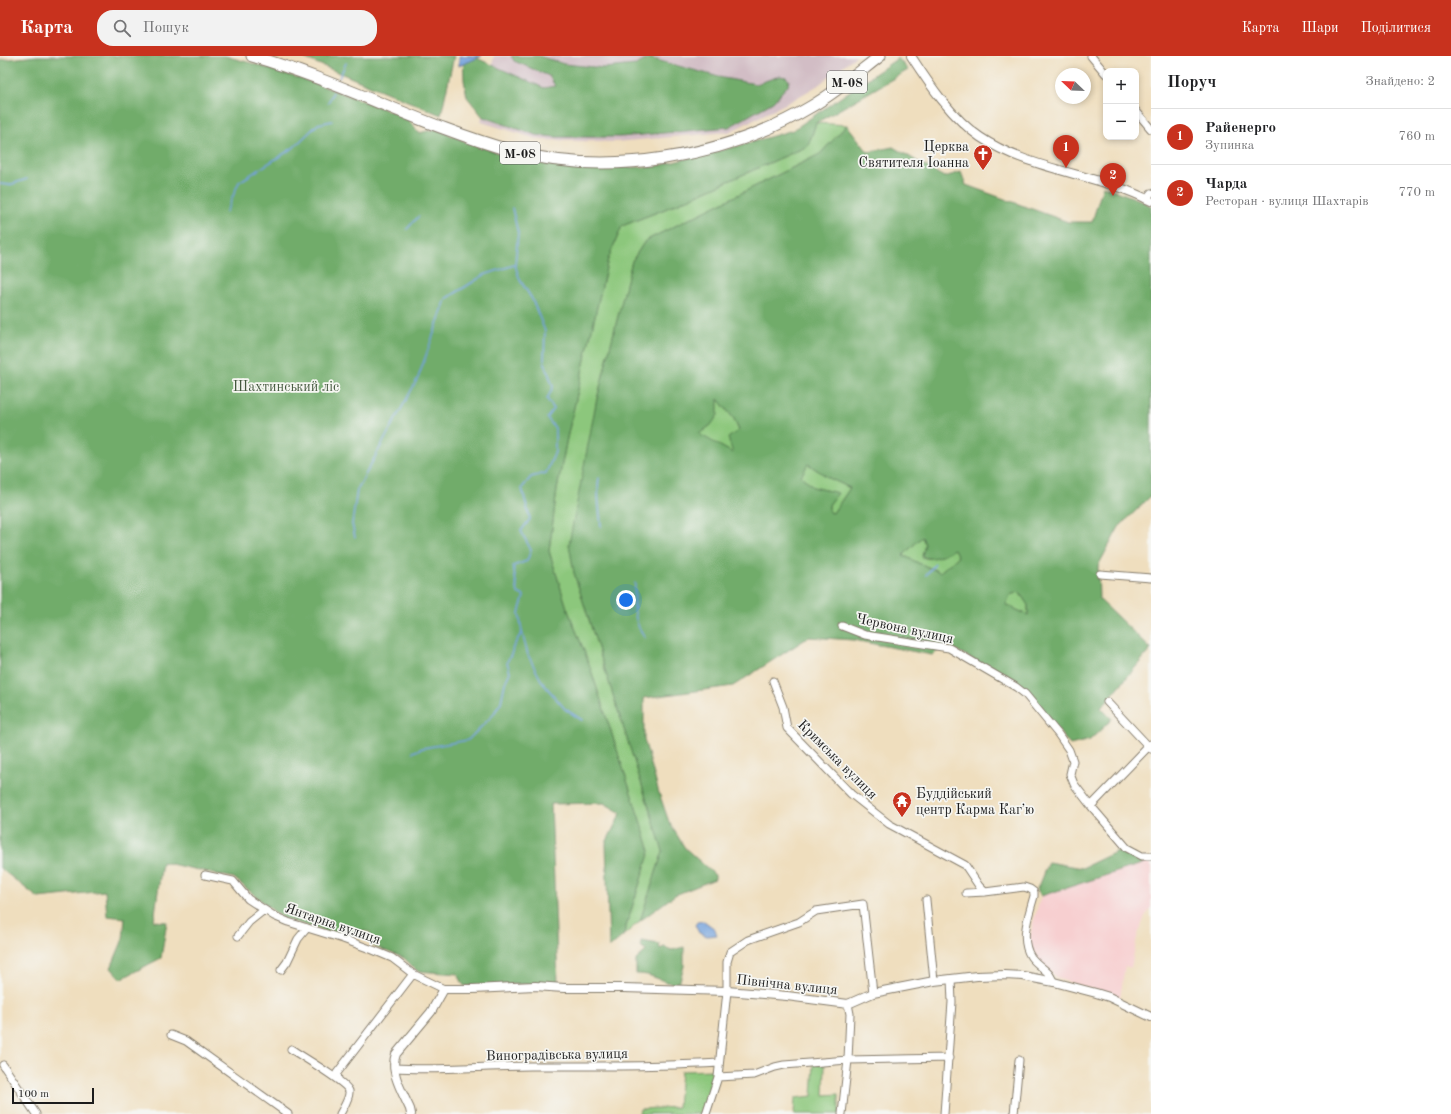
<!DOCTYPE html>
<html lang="uk">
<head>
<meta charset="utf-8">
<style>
	:root { --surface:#fff; --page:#f2f2f2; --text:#202124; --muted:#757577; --line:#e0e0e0; --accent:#c8321e }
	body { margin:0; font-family:"Old Standard TT",serif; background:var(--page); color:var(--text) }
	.controls { position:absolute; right:12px; top:12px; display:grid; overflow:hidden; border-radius:8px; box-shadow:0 2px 6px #0003 }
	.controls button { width:36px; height:36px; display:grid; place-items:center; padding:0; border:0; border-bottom:1px solid var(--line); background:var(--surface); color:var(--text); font:20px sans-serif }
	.compass { position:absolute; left:1055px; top:12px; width:36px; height:36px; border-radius:50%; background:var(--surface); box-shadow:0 2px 6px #0003; rotate:293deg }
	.scale { position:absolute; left:12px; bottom:10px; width:82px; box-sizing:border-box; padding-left:4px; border:2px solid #1c1c1c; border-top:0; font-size:11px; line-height:14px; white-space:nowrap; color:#1c1c1c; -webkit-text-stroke:3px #f6f6f2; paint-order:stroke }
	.you { position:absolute; left:626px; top:544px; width:14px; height:14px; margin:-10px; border:3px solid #fff; border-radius:50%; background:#1a73e8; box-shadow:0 0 0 6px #1a73e833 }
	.badge { display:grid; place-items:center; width:26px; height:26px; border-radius:50%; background:var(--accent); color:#fff; font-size:13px; font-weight:700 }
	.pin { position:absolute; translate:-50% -33px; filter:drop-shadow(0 1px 2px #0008) }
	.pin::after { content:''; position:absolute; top:21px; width:14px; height:12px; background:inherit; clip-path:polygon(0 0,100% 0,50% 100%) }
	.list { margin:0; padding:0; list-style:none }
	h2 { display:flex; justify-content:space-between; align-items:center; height:52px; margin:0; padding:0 16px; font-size:17px }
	h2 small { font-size:13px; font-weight:400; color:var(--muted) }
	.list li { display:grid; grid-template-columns:26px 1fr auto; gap:12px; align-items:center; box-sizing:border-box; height:56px; padding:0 16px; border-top:1px solid var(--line) }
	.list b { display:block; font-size:15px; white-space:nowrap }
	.list p { margin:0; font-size:13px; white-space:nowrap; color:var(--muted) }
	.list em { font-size:13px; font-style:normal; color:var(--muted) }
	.icon { flex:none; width:22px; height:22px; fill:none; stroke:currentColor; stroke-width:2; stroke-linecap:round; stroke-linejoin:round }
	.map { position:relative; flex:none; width:1151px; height:1058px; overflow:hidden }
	header { display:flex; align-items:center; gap:24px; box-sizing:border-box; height:56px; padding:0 20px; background:var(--accent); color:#fff }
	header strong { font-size:19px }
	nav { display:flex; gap:22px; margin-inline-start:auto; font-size:14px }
	.search { width:280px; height:36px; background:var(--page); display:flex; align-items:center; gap:10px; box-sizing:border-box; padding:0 14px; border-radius:16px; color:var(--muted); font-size:15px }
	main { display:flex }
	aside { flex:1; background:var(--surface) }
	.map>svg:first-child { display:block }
</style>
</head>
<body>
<header>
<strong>Карта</strong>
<div class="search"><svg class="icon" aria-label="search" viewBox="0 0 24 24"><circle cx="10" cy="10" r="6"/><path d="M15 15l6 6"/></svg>Пошук</div>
<nav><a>Карта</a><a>Шари</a><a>Поділитися</a></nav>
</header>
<main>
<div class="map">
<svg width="1151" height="1058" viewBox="0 0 1151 1058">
	<rect width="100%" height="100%" fill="#f6f6f2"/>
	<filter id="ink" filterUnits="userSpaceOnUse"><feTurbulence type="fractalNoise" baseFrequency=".025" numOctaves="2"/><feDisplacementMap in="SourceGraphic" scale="8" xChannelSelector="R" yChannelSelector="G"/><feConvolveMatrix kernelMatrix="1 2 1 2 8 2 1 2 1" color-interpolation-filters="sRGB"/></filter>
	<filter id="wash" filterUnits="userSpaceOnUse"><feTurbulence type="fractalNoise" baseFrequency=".012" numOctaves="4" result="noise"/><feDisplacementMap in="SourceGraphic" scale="16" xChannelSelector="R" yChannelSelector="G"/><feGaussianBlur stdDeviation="0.9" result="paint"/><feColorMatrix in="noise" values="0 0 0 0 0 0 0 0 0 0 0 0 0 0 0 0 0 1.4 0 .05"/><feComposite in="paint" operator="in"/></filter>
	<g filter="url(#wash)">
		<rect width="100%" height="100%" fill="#efdebe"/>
		<path fill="#f7cfd0" d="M1151 804V853L1145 860 1137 881 1131 912 1125 910 1120 942 1056 922 1052 917 1031 897 1029 886 1032 870 1041 840Z"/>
		<path fill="#d2bdc5" d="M494 0H856L817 30 791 45 729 76 615 86 541 84 481 66Z"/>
		<path fill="#8cc77b" stroke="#54724c" d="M816 67 847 69 820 98 645 185 632 205 596 347 574 517 663 795 640 865 623 880 650 795 588 605 567 552 549 495 557 434 567 382 608 203 622 170 665 153 808 90Z
			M718 343 734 363 739 375 733 398 698 378 711 369Z
			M808 408 829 422 850 432 833 457H829V449L837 437 813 431 801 420Z
			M922 481 925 488 922 501C932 506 945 497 954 493L958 501 940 516 918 507 903 499Z
			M1019 536 1028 549V559L1006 549 1010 539Z
			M814 1008 825 1009 824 1039 839 1038V1058H794L795 1042 812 1040Z
			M713 1014 715 1020 702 1058H639L640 1053 678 1051 681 1015Z"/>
		<path fill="#71ac6b" stroke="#466444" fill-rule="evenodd" d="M37 0H225L251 7 314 27 406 61 419 77 436 73 469 87 510 101 569 112 653 111 746 88 793 74 898 2 908 14 816 67 808 90 665 153 622 170 608 203 567 382 557 434 549 495 567 552 588 605 650 795 623 880 609 892 606 787 621 757 604 747 551 748 558 927 464 930 458 918 417 915 404 902 373 890 370 876 353 874 351 883 282 862 234 822 162 806 154 865 167 866 161 902 121 923 111 912 123 883 125 862 107 860 105 835 38 842 0 812V4Z
			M299 0H454L441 59Z
			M463 0H472L544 32 555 30 549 20 514 5 511 0H539L564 8 604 12 636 9 649 2 723 22 756 28 780 20 786 21 789 24 788 29 773 46 729 71 620 81H555L536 79 483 61 467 41 464 24Z
			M847 69 868 96 893 91 944 121 961 116 966 129 1068 166H1092L1103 130 1140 144 1151 150V440L1119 471 1098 510 1099 543 1151 593 1101 652 1112 663 1090 684 1070 689 1022 631 947 589 932 599 853 584 809 581 733 630 644 642V683L659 737 669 766 685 792 715 819V823L675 839 640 865 663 795 574 517 569 488 596 347 632 205 645 185 820 98ZM718 343 734 363 739 374 728 382 733 397 699 378 711 369 718 359ZM808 408 829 422 850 432 833 457 829 456V449L838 437 813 431 801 420ZM922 481 925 488 922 500C932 506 945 498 954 493L958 501 940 516 918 507 903 499ZM1019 536 1028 549V559L1006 549 1010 539Z
			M1122 793 1136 800 1145 807 1041 840 1037 833 1048 806 1082 812Z
			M641 885 659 888 660 893 664 891 672 894 684 891V910L679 928C663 928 653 917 636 918V904L646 895 641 890Z"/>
		<path fill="#73a1dc" stroke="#485e7c" d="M459 0H482L459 10Z
			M704 865 715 873 717 879 707 880 699 877 695 869 697 866Z"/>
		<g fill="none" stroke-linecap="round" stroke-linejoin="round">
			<path stroke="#73a1dc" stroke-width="1.5" d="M339 22 346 7
				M328 47 333 36
				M0 128 9 129 27 123
				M226 156 239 126 293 92 318 68 332 65
				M407 173 419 160
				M599 422C596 438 600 454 601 471
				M355 481 352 468 357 434 418 322 446 243 484 219 514 209
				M926 519 935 508
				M635 527C634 549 632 564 645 582
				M618 555V542
				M522 576 528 599 542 626 565 653 582 664
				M413 696 423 692 468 684 493 659 501 646 505 627 510 616 507 606 512 596 513 591 522 576 519 557 524 540 518 537 513 510 527 505 531 494 521 475 530 463 522 432 531 421 546 417 555 396V372L547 362 554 353 547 343 553 331 544 304 545 275 532 243 520 224 515 209 518 177 512 152"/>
		</g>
	</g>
	<g filter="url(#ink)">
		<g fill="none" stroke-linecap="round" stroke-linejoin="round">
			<defs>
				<path id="minor" d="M1091 0 1106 18
					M1136 55 1151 73
					M1146 143 1151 137
					M1100 518 1151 522
					M842 570 865 579 949 592 1016 631 1025 638 1058 678 1069 694 1073 705 1070 718 1074 728 1091 750 1127 792 1142 800H1151
					M773 625 783 651 787 672 851 738 889 768 965 809 979 830 985 836
					M1107 646 1151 693
					M1091 750 1151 688
					M205 819 233 825 248 843 274 860 288 866 343 883 373 894 392 902 413 918 444 933
					M966 837 985 836 1024 831 1030 833 1034 836V840C1029 859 1019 883 1031 901 1036 908 1044 912 1049 918 1051 920 1052 924 1054 926
					M926 844 934 925
					M238 880 249 866 264 854
					M281 914 287 906 298 883 307 872
					M171 979 186 985 288 1058
					M291 993C301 1000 346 1026 349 1035 350 1042 343 1052 340 1058
					M3 1009 36 1058
					M394 1012C440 1015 485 1010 531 1010 594 1010 656 1011 719 1007
					M718 1021 754 1019 775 1011 784 1009 848 1004 949 1002
					M338 1023 337 1017 413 918
					M706 1058 718 1021 727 935V906L730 896 748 884 799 866 816 855 863 848 873 937
					M842 1058 848 1004 850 958 848 948
					M944 1058 952 946 951 923
					M1014 1058 1019 1004"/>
				<path id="tertiary" d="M911 0C929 28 952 62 980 81 1030 115 1097 117 1151 145
					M411 1058 410 1053C403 1037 389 1016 396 998L431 956 444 933H473L535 930 564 932H623L727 935 787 940 848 948 873 937 934 925 977 920 1005 919 1023 920 1054 926 1096 937 1109 941 1151 961"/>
				<path id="trunk" d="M252 0C341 26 423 70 512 95 608 122 727 101 812 50 836 36 858 17 880 0"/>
			</defs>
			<use href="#minor" stroke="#867d6d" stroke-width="9"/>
			<use href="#tertiary" stroke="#867d6d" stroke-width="10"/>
			<use href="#trunk" stroke="#867d6d" stroke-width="13"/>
			<use href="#minor" stroke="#fff" stroke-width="7"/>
			<use href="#tertiary" stroke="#fff" stroke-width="8"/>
			<use href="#trunk" stroke="#fff" stroke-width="11"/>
		</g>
	</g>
	<defs>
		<symbol id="church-pin" viewBox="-11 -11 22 30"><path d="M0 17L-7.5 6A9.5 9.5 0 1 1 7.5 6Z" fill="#c8321e" stroke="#f6f6f2"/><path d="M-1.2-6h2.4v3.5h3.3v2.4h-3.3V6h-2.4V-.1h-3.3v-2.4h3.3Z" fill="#fff"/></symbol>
		<symbol id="temple-pin" viewBox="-11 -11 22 30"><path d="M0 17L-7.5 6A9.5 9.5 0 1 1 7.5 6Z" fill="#c8321e" stroke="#f6f6f2"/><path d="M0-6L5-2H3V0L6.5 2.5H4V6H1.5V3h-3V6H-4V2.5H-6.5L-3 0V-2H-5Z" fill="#fff"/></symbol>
	</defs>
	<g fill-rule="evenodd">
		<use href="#church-pin" x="972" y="87" width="22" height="30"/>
		<use href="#temple-pin" x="891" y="734" width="22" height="30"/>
	</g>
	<g text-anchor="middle" stroke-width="3.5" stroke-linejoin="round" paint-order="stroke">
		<g fill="#f6f6f2" stroke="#5d5d5c" stroke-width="1">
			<rect x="827" y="15" width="40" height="22" rx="3"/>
			<rect x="500" y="86" width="40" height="22" rx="3"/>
		</g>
		<g font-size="13" font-weight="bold" fill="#1c1c1c">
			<text x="847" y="31">М-08</text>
			<text x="520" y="102">М-08</text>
		</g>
		<g font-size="14" fill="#1c1c1c" stroke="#f6f6f2" text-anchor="end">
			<text x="969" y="95">Церква<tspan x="969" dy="16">Святителя Іоанна</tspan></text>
			<text x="916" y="742" text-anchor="start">Буддійський<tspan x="916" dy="16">центр Карма Кагʼю</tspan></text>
		</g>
		<g font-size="14" fill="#43583d" stroke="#f6f6f2">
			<text x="286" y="335">Шахтинський ліс</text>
		</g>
		<g font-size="14" fill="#1c1c1c" stroke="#f6f6f2">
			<text transform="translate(905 572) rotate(12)" y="5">Червона вулиця</text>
			<text transform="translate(838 703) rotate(45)" y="5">Кримська вулиця</text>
			<text transform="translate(333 867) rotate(19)" y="5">Янтарна вулиця</text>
			<text transform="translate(787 928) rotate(6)" y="5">Північна вулиця</text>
			<text transform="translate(557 998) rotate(-1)" y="5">Виноградівська вулиця</text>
		</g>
	</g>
</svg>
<div class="controls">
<button>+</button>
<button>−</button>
</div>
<svg class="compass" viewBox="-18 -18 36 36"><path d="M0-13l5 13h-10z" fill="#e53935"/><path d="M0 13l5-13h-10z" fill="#757577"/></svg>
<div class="scale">100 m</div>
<div class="you"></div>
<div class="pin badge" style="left:1066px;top:112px">1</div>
<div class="pin badge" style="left:1113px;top:140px">2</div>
</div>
<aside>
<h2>Поруч<small>Знайдено: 2</small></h2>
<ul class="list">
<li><span class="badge">1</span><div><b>Райенерго</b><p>Зупинка</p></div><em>760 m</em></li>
<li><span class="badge">2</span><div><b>Чарда</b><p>Ресторан · вулиця Шахтарів</p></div><em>770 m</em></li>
</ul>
</aside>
</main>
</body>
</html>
